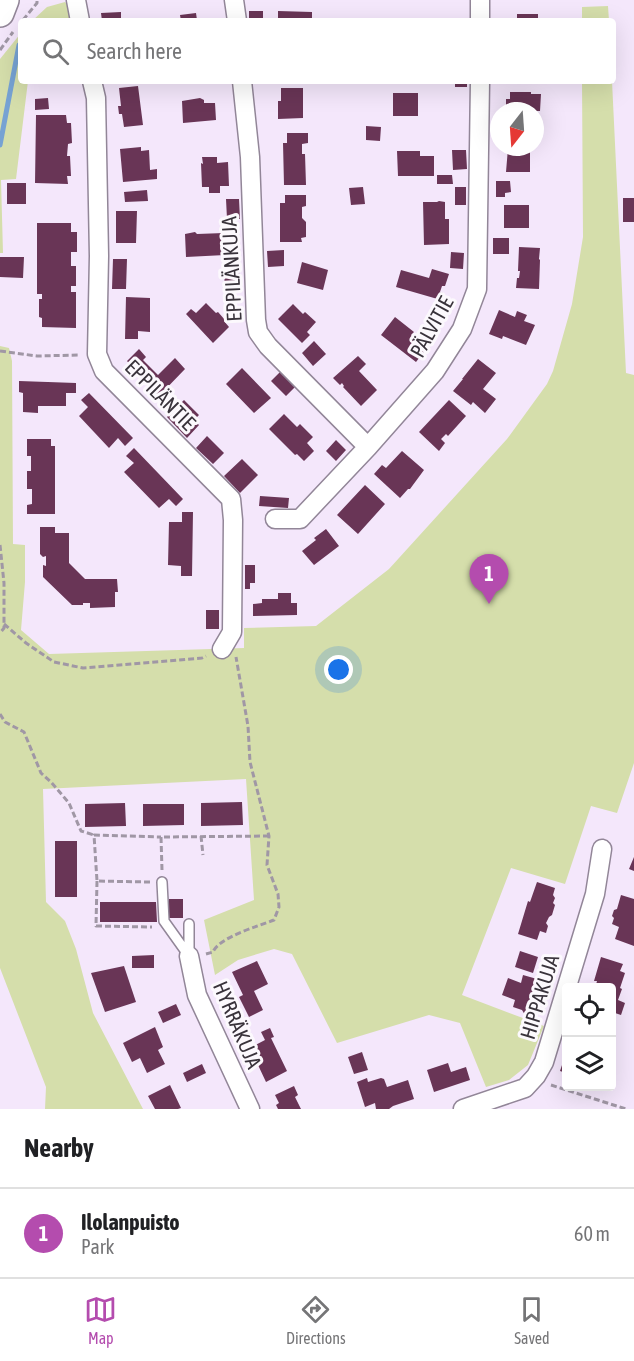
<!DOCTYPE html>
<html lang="en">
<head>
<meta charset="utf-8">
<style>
	:root { --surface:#fff; --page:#f2f2f2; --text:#202124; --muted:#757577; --line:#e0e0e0; --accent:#b44cae }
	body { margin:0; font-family:"Asap Condensed",sans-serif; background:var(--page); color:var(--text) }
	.controls { position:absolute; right:18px; bottom:18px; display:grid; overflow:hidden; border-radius:6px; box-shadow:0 6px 24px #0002 }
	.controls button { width:54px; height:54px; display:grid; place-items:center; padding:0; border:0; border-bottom:2px solid var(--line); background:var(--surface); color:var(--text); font:30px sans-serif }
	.compass { position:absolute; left:490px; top:102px; width:54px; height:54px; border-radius:50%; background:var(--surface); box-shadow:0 6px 24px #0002; rotate:197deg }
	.you { position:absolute; left:339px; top:670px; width:21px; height:21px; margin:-15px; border:4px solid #fff; border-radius:50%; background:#1a73e8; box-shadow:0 0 0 9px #1a73e833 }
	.badge { display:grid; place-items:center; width:39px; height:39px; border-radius:50%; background:var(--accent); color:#fff; font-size:20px; font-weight:700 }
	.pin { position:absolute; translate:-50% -50px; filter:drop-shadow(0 2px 3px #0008) }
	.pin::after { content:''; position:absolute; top:32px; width:21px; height:18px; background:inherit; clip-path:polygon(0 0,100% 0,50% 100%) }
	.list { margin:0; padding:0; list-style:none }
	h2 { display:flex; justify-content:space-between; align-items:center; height:78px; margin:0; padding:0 24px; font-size:26px }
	h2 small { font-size:20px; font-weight:400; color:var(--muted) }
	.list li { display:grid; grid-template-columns:39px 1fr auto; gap:18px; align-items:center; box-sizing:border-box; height:90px; padding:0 24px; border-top:2px solid var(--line) }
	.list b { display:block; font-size:22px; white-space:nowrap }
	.list p { margin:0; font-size:20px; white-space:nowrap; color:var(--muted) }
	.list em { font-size:20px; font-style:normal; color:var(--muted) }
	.icon { flex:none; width:33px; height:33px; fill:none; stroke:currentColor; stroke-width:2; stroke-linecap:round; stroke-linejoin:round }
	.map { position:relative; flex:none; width:634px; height:1109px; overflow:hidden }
	.search { position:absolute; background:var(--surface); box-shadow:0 6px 24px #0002; left:18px; right:18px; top:18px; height:66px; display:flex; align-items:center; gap:15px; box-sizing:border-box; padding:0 21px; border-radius:6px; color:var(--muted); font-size:22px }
	.sheet { height:168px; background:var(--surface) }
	nav { display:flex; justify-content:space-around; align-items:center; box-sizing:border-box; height:84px; border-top:2px solid var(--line); background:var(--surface); font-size:16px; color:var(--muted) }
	nav a { display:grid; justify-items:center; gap:3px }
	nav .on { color:var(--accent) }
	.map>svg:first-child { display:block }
</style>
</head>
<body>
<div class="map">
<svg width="634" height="1109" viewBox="0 0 634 1109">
	<rect width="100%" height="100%" fill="#f4e7fb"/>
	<path fill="#d5deab" d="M65 2 73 12 74 21H32L47 7Z
		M608 6 609 21H582V7Z
		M21 33V81H28L16 179 1 180 3 253H0V59Z
		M582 81H612L626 373 634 375V763L617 813 591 806 565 884 511 868 462 995 544 1026 528 1065 509 1080 486 1087 460 1023 429 1015 337 1043 292 954 274 949 238 960 215 975 204 920 254 900 246 779 43 789 46 902 65 921 76 949 93 1013 143 1109H45L46 1087 0 968V346L9 348 12 361 13 544 25 545V582L21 630 49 654 244 648V628L316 626 389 569 507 439 547 384 553 371 572 304 583 237Z"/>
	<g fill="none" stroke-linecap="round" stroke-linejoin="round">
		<path stroke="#76a2d3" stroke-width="5" d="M0 145 19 45"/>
	</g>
	<path fill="#693556" d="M249 11H263V21H249Z
		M278 11 312 12V21H278Z
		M121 12V21H102L101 13Z
		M196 13 197 20 195 21H181L180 15Z
		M517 14H538V21H517Z
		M455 81H467V87H455Z
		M138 86 143 125 124 127 122 114H119L118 106H121L119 88Z
		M281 88H303V118L278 119V101H281Z
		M510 92H531V94H541L540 111H502V107H506V99H510Z
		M393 93H418V116H393Z
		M48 98 49 109 35 110V99Z
		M200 98 204 100V103H215L216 120 183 123 182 101Z
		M36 115H66L67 123H71L72 143 68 144 67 156H70L71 176H67L68 184 35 183Z
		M496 124H499V137H496Z
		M366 126 381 127 380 141 366 140Z
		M287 133H308V143L302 144V154H305L306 185H284L283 143H287Z
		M141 147V151L149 150 150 170 157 169V179L123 182 120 149Z
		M508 148H530V172H506Z
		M452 150H466L467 169 453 170Z
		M397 151H420V156H434V176H398Z
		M202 157H217V163L228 162 229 186H220V193H209V187H202L201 163 203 164Z
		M437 175H452L453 184H437Z
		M496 181H510L511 192 505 193V197H496Z
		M7 183H26V204H7Z
		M363 187 365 204 351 205 349 188Z
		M455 187H466V205H455Z
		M147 190 148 201 125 202 124 192Z
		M285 195H306V206L302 207V218L306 222V237L301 238 302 242H280V203H285Z
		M623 198H634V222H623Z
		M226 199H239L240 219H227Z
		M439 201 445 202V219H449V244L424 245 423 202H437Z
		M504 205H529V228H504Z
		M116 211H137L136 243H116Z
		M37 223H71V232H77V252H71V266H76V286H71V292H76V328L42 327V318L39 317V299H42V294H37Z
		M195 232 197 234 224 233 225 255 186 257 185 234Z
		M493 238H509V254H493Z
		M519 247 540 248 539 259 540 260 539 289 516 288 517 278H519L520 271H518Z
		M284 250V266L268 267 267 251Z
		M451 252 464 253 463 269 450 268Z
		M0 257H24L23 278 0 277Z
		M113 259H127L126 289H112Z
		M302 262 328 270 323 290 297 283Z
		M224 267H239L240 290 225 291Z
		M432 269 449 274 445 286H442L440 292 443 293 441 300 396 287 401 270 429 278Z
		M126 297 150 298V332L138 331V339H125Z
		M206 303 216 313 218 312 225 320 224 321 229 327 213 343 186 314 191 309 196 313Z
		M293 304 303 314 305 312 316 322 307 332 310 335 302 343 278 319Z
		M499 310 515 317 517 311 527 315 524 321 535 325 526 345 503 336 502 339 489 334Z
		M395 317 414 332 411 335 418 341 421 337 430 344 416 362 381 335Z
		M314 341 326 354 313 366 302 353Z
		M139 349 146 357 143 360 158 375 175 358 185 369 158 397 132 370 134 369 127 361Z
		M358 356 366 364 359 371 377 390 361 406 343 387 344 386 342 383 340 385 333 378Z
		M478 359 496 373 483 389 496 399 485 413 473 402 471 405 453 391 463 379H462Z
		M242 368 271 398 254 413 226 384Z
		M281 371 296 386 286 396 271 381Z
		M19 381 76 383V393H66V406H38V413L23 412V393L19 392Z
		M89 393 133 438 125 446 118 438 109 448 79 416 88 407 81 400Z
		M184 400 199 415 194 420 199 425 187 438 167 417Z
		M449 400 466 416 448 436 446 434 441 439 445 443 439 451 419 432Z
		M284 414 297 427 300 424 313 437 307 443 314 451 304 461 297 454 295 455 269 429Z
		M207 436 224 453 213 464 196 448Z
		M27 439H51V446H55V514H27V505L32 504V489H27V471H31V456H27Z
		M336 440 346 450 336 461 326 451Z
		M134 448 183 499 176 506 169 499 159 508 124 472 134 463 126 456Z
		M402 451 424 470 410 489H408L400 498 374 474 382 465 386 468Z
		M242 459 258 475 240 493 224 476Z
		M365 485 385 504 358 534 337 515Z
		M260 496 289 498 288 508 259 506Z
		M182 512H193L192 576H181V566L168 565 169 522H182Z
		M40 527H55V533H69V563L85 579H117L118 592H115V607L90 608V603H83V605H72L43 577V565L46 566V556L43 557 40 554Z
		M326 529 339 546 314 565 302 551 316 540 314 538Z
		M245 565H255V583H250V589H245Z
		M278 593H291V603H297V615L253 616V604L262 603V599H278Z
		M206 610H219V629H206Z
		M242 802 243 825 201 826V803Z
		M125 803 126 826 85 827V804Z
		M143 804H184V825L143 826Z
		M55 841H77V897H55Z
		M634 857V871L629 869Z
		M537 882 555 888 553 895 555 898 553 903 555 905 552 915 549 917 546 923 548 926 546 933 540 931 537 940 518 934 528 901 530 902Z
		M621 895 634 899V946L615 939 619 927 612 924 614 918 612 916 614 910 617 909Z
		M169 899H183V918H169Z
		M100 902H156L157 922H100Z
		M520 951 538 957 533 973 515 967Z
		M154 955V968H132V956Z
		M601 957 623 964 620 971 625 973 620 988 622 989 618 1000 625 1003 621 1015 612 1012V988H595L597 981H594Z
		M257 961 268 984 254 991 263 1010 249 1017 239 997 243 995 232 972Z
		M124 966 136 1002 105 1012 91 973Z
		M523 975 544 981 540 994 537 993 535 999 538 1000 534 1013 530 1012 525 1015 522 1010 513 1007 515 1000 502 995 508 978 521 983Z
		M176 1004 181 1015 163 1023 158 1012Z
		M155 1027 163 1047 158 1050 165 1064 147 1073 140 1058 132 1062 123 1043Z
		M270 1028 274 1037 271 1038 287 1071 266 1082 250 1048 265 1040 261 1032Z
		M362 1052 368 1070 354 1074 348 1057Z
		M566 1053V1073L560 1071Z
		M448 1063 451 1072 466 1067 470 1080 434 1092 427 1070Z
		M202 1064 206 1073 187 1082 183 1073Z
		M367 1078 368 1082 381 1078 384 1079 387 1087 408 1080 414 1099 393 1106 389 1109H376L375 1103 365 1107 357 1082Z
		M170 1085 181 1108 178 1109H155L148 1096Z
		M294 1086 298 1095 295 1097 301 1109H278L276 1105 279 1103 275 1095Z"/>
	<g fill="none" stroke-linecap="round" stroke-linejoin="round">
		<defs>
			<path id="lane" d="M162 882 164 921 189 956
				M189 924V956"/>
			<path id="street" d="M76 0 80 21
				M234 0 237 21
				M480 0V21
				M92 81 96 98 99 256 97 354 104 371 231 499 233 520 232 632 222 649
				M242 81 250 157 256 320 258 332 268 346 368 447
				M275 519H300L368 447 435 371 462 329 477 289 480 81
				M189 956 197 995 250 1109
				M463 1109 525 1088 536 1076 544 1062 595 894 602 849"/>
			<path id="secondary" d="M0 13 5 0"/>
		</defs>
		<use href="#lane" stroke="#928698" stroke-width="12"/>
		<use href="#street" stroke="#928698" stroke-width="21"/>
		<use href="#secondary" stroke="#928698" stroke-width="30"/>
		<path stroke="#a097a5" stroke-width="3" stroke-dasharray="6 3" stroke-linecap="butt" d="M23 20 37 3V0
			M0 50 13 32
			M0 351 37 356 79 355
			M0 545 4 583V628L0 633
			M4 624 26 643 54 662 83 668 202 658 206 656
			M0 714 5 722 24 732 41 773 51 782 69 803 81 831 94 835
			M201 836 203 855
			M162 870 161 837 269 836
			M97 881 96 926 152 927
			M150 882 97 881 94 835 161 837
			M206 954 213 952C219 937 259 926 274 920L279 907 278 894 267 865 269 836 250 762 248 726 236 657
			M551 1085 626 1109"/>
		<use href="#lane" stroke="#fff" stroke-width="9"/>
		<use href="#street" stroke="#fff" stroke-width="18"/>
		<use href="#secondary" stroke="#fff" stroke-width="27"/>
	</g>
	<g text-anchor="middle" stroke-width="6" stroke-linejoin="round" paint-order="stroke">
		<g font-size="21" fill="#39333b" stroke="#fcf9fd">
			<text transform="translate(232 269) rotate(-93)" y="7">EPPILÄNKUJA</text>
			<text transform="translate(432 327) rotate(-61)" y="7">PÄLVITIE</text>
			<text transform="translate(160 395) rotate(45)" y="7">EPPILÄNTIE</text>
			<text transform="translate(540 997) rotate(-73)" y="7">HIPPAKUJA</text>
			<text transform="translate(237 1025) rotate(67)" y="7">HYRRÄKUJA</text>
		</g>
	</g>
</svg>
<div class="controls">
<button><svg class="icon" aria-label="locate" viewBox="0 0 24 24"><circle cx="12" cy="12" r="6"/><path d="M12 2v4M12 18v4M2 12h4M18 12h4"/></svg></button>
<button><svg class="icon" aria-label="layers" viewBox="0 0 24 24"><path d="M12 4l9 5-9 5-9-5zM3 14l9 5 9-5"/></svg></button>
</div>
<svg class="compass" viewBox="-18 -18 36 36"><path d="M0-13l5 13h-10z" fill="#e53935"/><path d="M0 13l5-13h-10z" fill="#757577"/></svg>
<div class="you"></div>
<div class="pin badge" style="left:489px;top:604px">1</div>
<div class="search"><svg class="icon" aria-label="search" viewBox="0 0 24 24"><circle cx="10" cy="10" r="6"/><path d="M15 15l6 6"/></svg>Search here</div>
</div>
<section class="sheet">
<h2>Nearby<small></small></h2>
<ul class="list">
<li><span class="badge">1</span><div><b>Ilolanpuisto</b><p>Park</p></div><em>60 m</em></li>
</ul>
</section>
<nav>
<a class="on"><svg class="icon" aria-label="map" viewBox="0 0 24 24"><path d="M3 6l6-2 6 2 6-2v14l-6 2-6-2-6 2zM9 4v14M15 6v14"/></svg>Map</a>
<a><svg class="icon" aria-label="directions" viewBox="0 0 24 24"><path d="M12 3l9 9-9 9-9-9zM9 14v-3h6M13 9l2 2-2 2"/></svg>Directions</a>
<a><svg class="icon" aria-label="saved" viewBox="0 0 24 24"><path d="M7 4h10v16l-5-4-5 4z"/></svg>Saved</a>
</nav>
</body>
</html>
